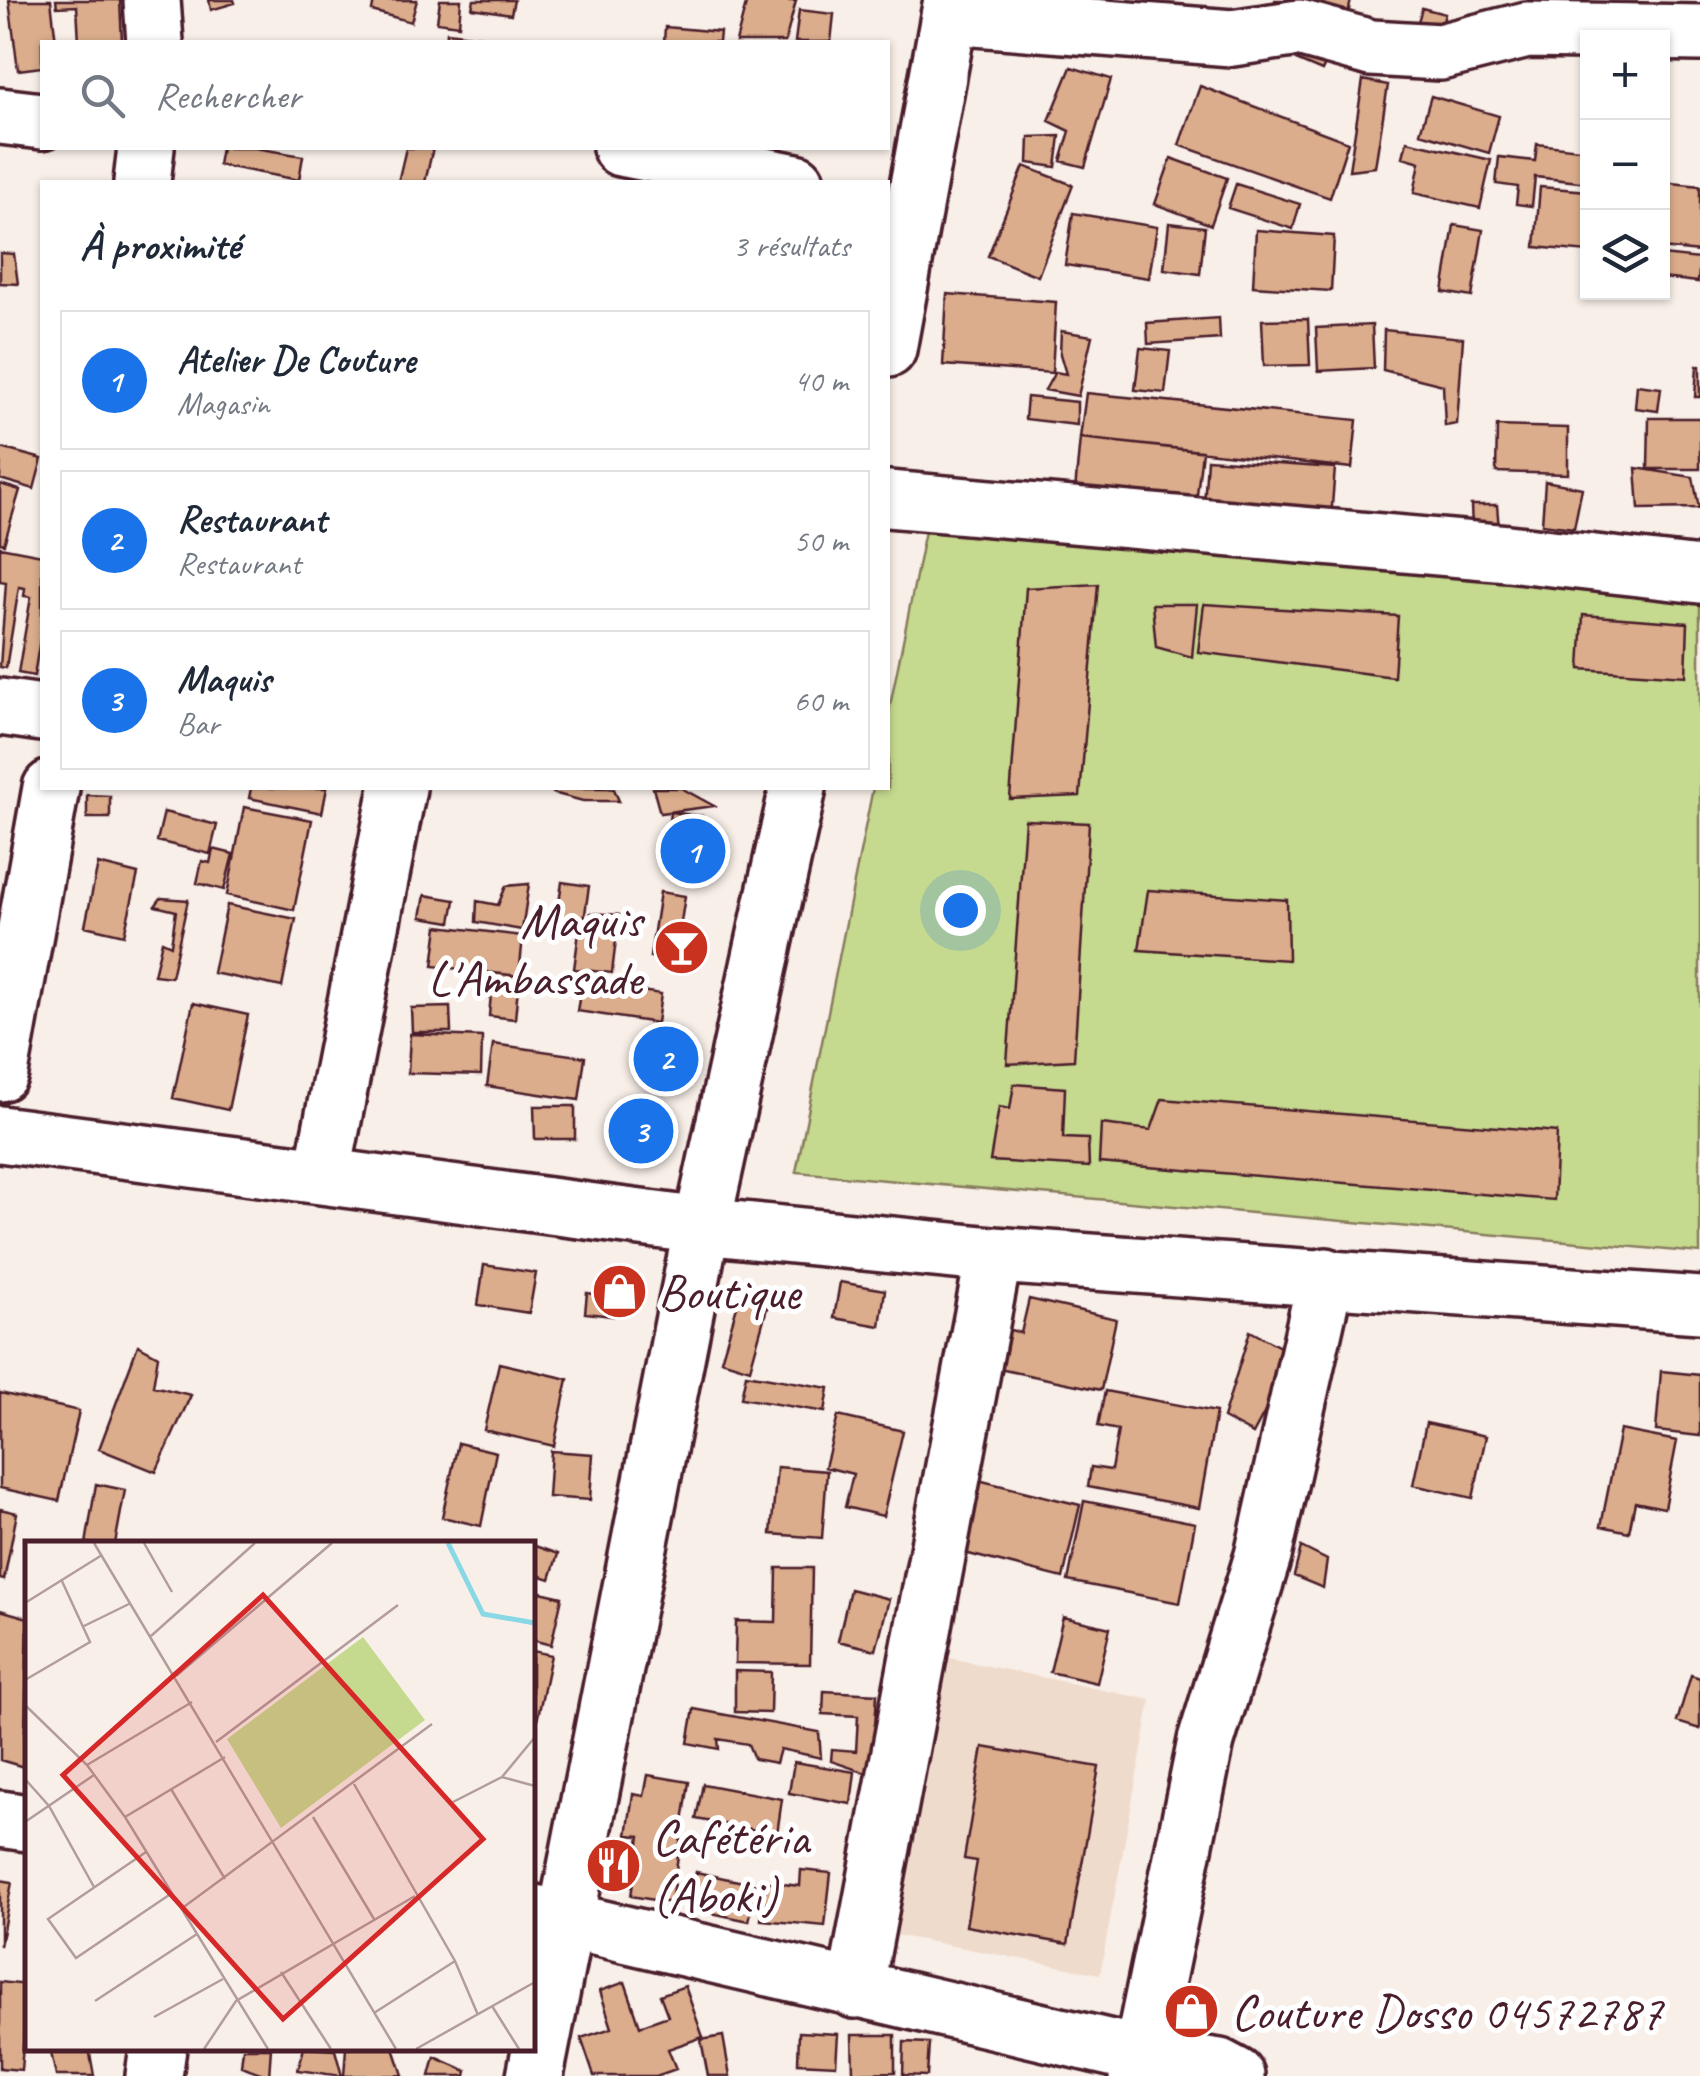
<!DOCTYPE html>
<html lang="fr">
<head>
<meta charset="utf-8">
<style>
	:root { --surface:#fff; --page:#f2f2f3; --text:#1f2937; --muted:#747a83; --line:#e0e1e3; --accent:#1a73e8 }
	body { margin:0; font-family:Caveat,sans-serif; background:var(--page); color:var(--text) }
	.controls { position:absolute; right:30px; top:30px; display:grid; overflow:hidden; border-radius:0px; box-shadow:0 2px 8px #0004 }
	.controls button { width:90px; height:90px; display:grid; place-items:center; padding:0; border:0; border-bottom:2px solid var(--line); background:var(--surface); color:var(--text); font:50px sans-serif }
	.you { position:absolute; left:960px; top:910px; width:35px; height:35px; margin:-25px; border:8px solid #fff; border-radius:50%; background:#1a73e8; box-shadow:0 0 0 15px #1a73e833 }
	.badge { display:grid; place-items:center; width:65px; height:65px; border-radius:50%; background:var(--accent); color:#fff; font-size:32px; font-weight:700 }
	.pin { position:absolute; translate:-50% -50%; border:5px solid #fff; box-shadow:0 2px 10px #0006 }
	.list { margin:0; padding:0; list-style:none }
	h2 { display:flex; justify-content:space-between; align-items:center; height:130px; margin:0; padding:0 40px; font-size:42px }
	h2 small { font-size:32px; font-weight:400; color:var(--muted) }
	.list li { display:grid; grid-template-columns:65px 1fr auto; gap:30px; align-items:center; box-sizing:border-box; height:140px; margin:0 20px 20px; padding:0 20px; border:2px solid var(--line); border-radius:0px }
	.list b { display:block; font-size:38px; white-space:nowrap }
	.list p { margin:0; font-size:32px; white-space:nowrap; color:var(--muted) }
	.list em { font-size:32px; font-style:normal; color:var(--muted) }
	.icon { flex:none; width:55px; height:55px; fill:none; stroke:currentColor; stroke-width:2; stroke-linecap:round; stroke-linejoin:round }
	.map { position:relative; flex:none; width:1700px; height:2076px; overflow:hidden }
	.search { position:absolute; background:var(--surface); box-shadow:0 2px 8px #0004; left:40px; top:40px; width:850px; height:110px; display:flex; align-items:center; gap:25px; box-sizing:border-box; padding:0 35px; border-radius:0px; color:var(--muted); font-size:38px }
	.panel { position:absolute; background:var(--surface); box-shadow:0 2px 8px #0004; left:40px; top:180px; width:850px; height:610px; border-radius:0px }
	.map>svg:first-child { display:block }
</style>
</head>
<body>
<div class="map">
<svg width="1700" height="2076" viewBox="0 0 1700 2076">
	<rect width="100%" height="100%" fill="#f8efe8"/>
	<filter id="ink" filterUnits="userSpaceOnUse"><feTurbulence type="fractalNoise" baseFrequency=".01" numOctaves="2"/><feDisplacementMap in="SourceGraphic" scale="20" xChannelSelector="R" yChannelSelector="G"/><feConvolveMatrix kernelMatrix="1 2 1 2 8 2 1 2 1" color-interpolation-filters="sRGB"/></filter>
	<g filter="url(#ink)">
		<path fill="#efdbcc" d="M936 1655 1151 1700 1100 1974 879 1932Z"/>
		<path fill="#c5da8f" stroke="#887c5d" stroke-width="2.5" d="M926 526 1042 541 1700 597V1253L796 1172 873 788H888V716Z"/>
		<path fill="#dbad8c" stroke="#4a1f2b" stroke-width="2.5" d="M9 0H51L56 42H42V67L18 70Z
			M56 0H120L122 42H79L77 6 57 7Z
			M209 0H234L235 3 211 10Z
			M374 0H417L411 22 372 11Z
			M440 0H461L459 25 437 22Z
			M474 0H514L511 14 472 8Z
			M747 0 796 1 785 42H736Z
			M1274 0H1351L1347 18Z
			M1422 8 1445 14 1438 39 1415 32Z
			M799 10 834 14 831 42H795Z
			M665 27 720 32 719 42H664Z
			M447 32 479 36 478 42H446Z
			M1304 41 1330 53 1322 71 1296 60Z
			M1071 67 1111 79 1085 167 1061 161 1070 131 1049 121Z
			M1363 80 1388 85 1375 167 1349 170Z
			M1200 86 1348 142 1330 198 1179 145Z
			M1431 96 1499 116 1489 153 1420 133Z
			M1060 136 1056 167 1028 163 1029 137Z
			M1407 141 1491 160 1480 208 1414 193 1420 162 1403 157Z
			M1537 144 1588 150V183L1535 177 1532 206 1516 204 1518 187 1496 184 1499 157 1535 161Z
			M221 148H255L303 156 299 180 218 165Z
			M406 148H433L425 182H398Z
			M1171 158 1227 178 1211 225 1155 204Z
			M1024 166 1073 185 1038 276 988 256Z
			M1662 182 1700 186V252L1662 248Z
			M1236 184 1300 204 1293 229 1228 208Z
			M1540 187 1588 191V252L1535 247Z
			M1073 213 1157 227 1149 278 1065 265Z
			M1169 223 1205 227 1200 274 1164 269Z
			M1454 225 1483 230 1472 297 1443 292Z
			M1256 230 1334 236 1331 291 1253 286Z
			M0 253 14 254 18 284 0 283Z
			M1662 255 1700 259 1698 282 1662 278Z
			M947 294 1056 302 1052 373 943 365Z
			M1219 318 1220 339 1148 344 1147 323Z
			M1308 319 1310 365 1264 366 1262 320Z
			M1372 325 1374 368 1318 371 1316 328Z
			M1384 330 1463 338 1457 424 1445 426 1443 385 1383 370Z
			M1061 331 1092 336 1078 396 1045 390 1055 372 1066 374 1060 354Z
			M1140 348 1170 351 1165 393 1135 390Z
			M1697 366H1700V397H1695Z
			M1637 385 1661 388 1658 411 1635 408Z
			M1086 393 1357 420 1352 468 1080 438Z
			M1027 397 1077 402V425L1025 419Z
			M1649 418H1700V469H1648Z
			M1497 426 1568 428V474L1496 472Z
			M1080 438 1202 451 1196 504 1075 491Z
			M1 448 42 459 34 489 0 479Z
			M1207 459 1335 468 1331 518 1204 507Z
			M1636 468 1693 477 1699 508 1639 509Z
			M1545 481 1582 488 1574 528 1542 524Z
			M0 484 20 490 4 544 0 543Z
			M1471 505H1497L1499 529H1472Z
			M0 547 42 555V627L34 676 18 673 31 597 24 596 25 588 19 587 6 668 0 667 6 582 0 581Z
			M1098 584 1080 796 1010 799 1026 588Z
			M1152 604H1197L1192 657 1156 647Z
			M1204 604 1398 616 1394 677 1198 652Z
			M1583 615 1688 623 1686 676 1580 669Z
			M251 788H327L322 813 249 798Z
			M554 788H607L614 789 619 801H583L553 793Z
			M653 788H681L714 806 660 813Z
			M87 795 110 796V818H87Z
			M244 807 312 820 294 910 227 895Z
			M164 812 217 825 210 854 157 841Z
			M670 812 702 816 697 866 665 862Z
			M1025 820 1089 823 1074 1060 1007 1064Z
			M213 849 233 854 224 890 197 883 202 861 210 863Z
			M98 864 138 874 124 935 85 926Z
			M562 882 589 886 583 928 556 923Z
			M529 884 522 930 476 922 477 901 498 905 506 886Z
			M1148 890 1287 900 1288 960 1139 950Z
			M660 892 685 896 675 961 650 957Z
			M425 895 455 900 451 922 421 917Z
			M161 898 188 900 171 977 154 975 162 941 171 945 176 911 155 906Z
			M227 905 296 919 282 987 213 973Z
			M591 913 619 915 612 973 574 969 579 932 590 931Z
			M438 926 523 936 519 976 433 966Z
			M493 973 519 976 515 1019 489 1016Z
			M582 982 661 994 657 1023 577 1011Z
			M193 1003 248 1015 228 1110 173 1098Z
			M450 1007 451 1032H412L411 1008Z
			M410 1034 482 1037 481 1075 408 1073Z
			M493 1044 585 1057 579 1100 487 1086Z
			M1014 1084 1065 1088 1063 1138 1088 1139 1089 1167 990 1161 999 1107 1010 1109Z
			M1162 1099 1557 1132 1554 1200 1099 1163 1101 1124 1151 1130Z
			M534 1106H575V1139H535Z
			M484 1265 536 1273 529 1313 478 1305Z
			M840 1282 885 1290 880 1326 834 1318Z
			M587 1293 615 1297 613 1316 585 1313Z
			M740 1296 768 1304 750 1369 721 1360Z
			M1029 1299 1116 1319 1101 1390 989 1367 1000 1327 1021 1333Z
			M1250 1331 1295 1355 1253 1434 1223 1418Z
			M138 1345 158 1356 153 1386 191 1395 156 1472 99 1449Z
			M499 1363 568 1379 554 1446 484 1430Z
			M1661 1371 1700 1375V1436L1656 1431Z
			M746 1374 829 1388 825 1412 741 1398Z
			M1105 1391 1216 1412 1199 1508 1088 1487 1091 1467 1111 1470 1118 1430 1098 1426Z
			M0 1393 79 1411 59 1501 0 1488Z
			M838 1416 903 1431 883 1516 845 1507 853 1474 825 1467Z
			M1426 1423 1486 1436 1473 1498 1413 1485Z
			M1620 1430 1677 1441 1664 1508 1635 1502 1629 1532 1601 1526Z
			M458 1443 496 1452 481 1526 442 1517Z
			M551 1451 593 1454 590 1500 548 1497Z
			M777 1467 827 1471 822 1538 771 1534Z
			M974 1479 1080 1505 1063 1578 957 1551Z
			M96 1484 125 1490 115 1544H86Z
			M1084 1501 1195 1523 1180 1603 1068 1581Z
			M0 1509 17 1513 4 1580 0 1579Z
			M532 1545 558 1554 550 1579 532 1573Z
			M1301 1547 1327 1560 1323 1588 1294 1576Z
			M777 1568H812L810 1664 735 1663 736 1621 776 1622Z
			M850 1589 889 1599 876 1650 838 1641Z
			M532 1590 562 1597 551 1645 532 1640Z
			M0 1610 28 1618 24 1767 0 1760Z
			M1063 1617 1110 1628 1097 1683 1050 1672Z
			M532 1651 551 1655 533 1740H532Z
			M735 1671 771 1672 770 1713 735 1712Z
			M1691 1675 1700 1678V1729L1677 1722Z
			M824 1691 877 1694 872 1775 831 1761 832 1749 856 1751 858 1716 823 1714Z
			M694 1709 819 1732 821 1758 780 1749 776 1763 754 1759 748 1744 718 1739 719 1749 688 1743Z
			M983 1747 1099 1767 1068 1944 966 1926 977 1861 964 1859Z
			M794 1762 855 1772 851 1804 789 1793Z
			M648 1775 689 1782 671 1903 631 1896 640 1836 627 1835 633 1794 644 1796Z
			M703 1784 782 1799 777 1834 696 1819Z
			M801 1870 831 1873 825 1926 761 1920 766 1882 800 1886Z
			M696 1872 757 1885 749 1921 688 1908Z
			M0 1880 12 1882 0 1946Z
			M0 1982 28 1985 21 2070 0 2068Z
			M625 1982 640 2026 668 2016 660 1995 685 1986 703 2037 668 2049 676 2069 656 2076H594L581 2038 612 2028 600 1991Z
			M799 2032 838 2034 836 2065 798 2063Z
			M852 2035H895V2072L853 2073Z
			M723 2036 730 2076H708L701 2040Z
			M904 2042 929 2043 927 2076 903 2075Z
			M50 2048H89L94 2076H56Z
			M243 2048H271L269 2076 241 2066Z
			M304 2048 335 2050 342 2076 298 2070Z
			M346 2048H394L403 2075 344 2076Z
			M435 2057 467 2071 466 2076H430Z"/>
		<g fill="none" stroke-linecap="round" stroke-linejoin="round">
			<defs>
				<path id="minor" d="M152 0 155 42
					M949 16 1232 38 1299 28 1371 48 1440 52 1527 30 1700 33
					M0 116 42 121
					M621 148 796 182
					M142 182 146 148
					M888 349 952 0
					M888 499 1508 553 1700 575
					M0 707 42 713
					M0 1073 51 788
					M0 1134 702 1226 994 1255 1700 1305
					M322 1176 398 788
					M0 1819 28 1823
					M535 1913 1141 2055 1219 2067 1236 2076
					M855 1990 994 1255
					M154 2076 158 2048
					M535 2076 702 1226 798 788
					M1137 2076 1206 1741 1263 1556 1326 1276"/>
			</defs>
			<use href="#minor" stroke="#4a1f2b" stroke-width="62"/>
			<use href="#minor" stroke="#fff" stroke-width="55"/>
		</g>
	</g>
	<defs>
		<symbol id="bar-disc" viewBox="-11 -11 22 22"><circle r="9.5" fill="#c8321e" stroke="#fff"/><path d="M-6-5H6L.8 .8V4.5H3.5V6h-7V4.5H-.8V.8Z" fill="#fff"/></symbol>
		<symbol id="shop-disc" viewBox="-11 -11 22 22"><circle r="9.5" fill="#c8321e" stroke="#fff"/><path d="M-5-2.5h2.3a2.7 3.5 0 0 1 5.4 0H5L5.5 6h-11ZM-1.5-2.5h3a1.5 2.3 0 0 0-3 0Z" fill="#fff"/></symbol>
		<symbol id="restaurant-disc" viewBox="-11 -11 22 22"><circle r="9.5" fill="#c8321e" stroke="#fff"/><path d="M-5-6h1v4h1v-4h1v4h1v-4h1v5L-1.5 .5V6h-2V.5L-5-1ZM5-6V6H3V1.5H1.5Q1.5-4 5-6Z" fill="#fff"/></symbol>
	</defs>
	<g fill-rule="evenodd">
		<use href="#bar-disc" x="650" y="916" width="63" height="63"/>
		<use href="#shop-disc" x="588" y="1260" width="63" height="63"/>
		<use href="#restaurant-disc" x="582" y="1834" width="63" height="63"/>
		<use href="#shop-disc" x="1160" y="1980" width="63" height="63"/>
	</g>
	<g text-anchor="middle" stroke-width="10" stroke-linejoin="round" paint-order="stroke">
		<g font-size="50" fill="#4a1f2b" stroke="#fff" text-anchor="start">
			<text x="642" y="937" text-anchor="end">Maquis<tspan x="642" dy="58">L'Ambassade</tspan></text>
			<text x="658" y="1309">Boutique</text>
			<text x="652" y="1854">Cafétéria<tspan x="652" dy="58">(Aboki)</tspan></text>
			<text x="1231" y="2029">Couture Dosso 04572787</text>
		</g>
	</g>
	<g transform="translate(25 1541)">
		<rect width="510" height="510" fill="#f8efe8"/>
		<path d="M338 96 400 179 256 287 202 198Z" fill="#c5da8f"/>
		<path fill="none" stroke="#88d8e5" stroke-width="5" d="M423 2 458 73 510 82"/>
		<path fill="none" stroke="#b29c9c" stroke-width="2.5" d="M69 2 371 508M119 2 147 51M0 62 77 14M59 85 106 62M126 95 230 2M151 135 307 2M0 139 65 101 36 38M0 164 62 224 100 276 243 508M191 201 373 64M62 224 167 161M477 236 510 196M0 238 24 265 69 346M329 243 430 420M146 248 200 338M428 261 477 236 510 245M100 276 200 216M288 276 349 378M0 281 69 234M121 311 23 378 51 417 147 352M156 368 407 183M256 431 306 508M70 460 172 393M467 465 494 508M349 472 430 420 453 474M129 476 198 438M179 508 211 460 390 355M391 508 510 441"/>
		<path fill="#d62828" fill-opacity="0.15" stroke="#d62828" stroke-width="5" d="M238 54 458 298 258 478 38 234Z"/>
		<rect width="510" height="510" fill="none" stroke="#4a1f2b" stroke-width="5"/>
	</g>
</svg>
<div class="controls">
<button>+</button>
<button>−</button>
<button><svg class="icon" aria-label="layers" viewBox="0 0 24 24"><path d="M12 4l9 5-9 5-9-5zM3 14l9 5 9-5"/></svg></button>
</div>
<div class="you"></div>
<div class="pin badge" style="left:693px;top:851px">1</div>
<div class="pin badge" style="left:666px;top:1059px">2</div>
<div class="pin badge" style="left:641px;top:1131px">3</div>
<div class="search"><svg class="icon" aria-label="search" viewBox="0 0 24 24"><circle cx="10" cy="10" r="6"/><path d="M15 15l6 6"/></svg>Rechercher</div>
<section class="panel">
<h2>À proximité<small>3 résultats</small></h2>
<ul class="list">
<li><span class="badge">1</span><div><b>Atelier De Couture</b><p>Magasin</p></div><em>40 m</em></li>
<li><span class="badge">2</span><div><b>Restaurant</b><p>Restaurant</p></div><em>50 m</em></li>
<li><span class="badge">3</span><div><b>Maquis</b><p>Bar</p></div><em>60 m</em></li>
</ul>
</section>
</div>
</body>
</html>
